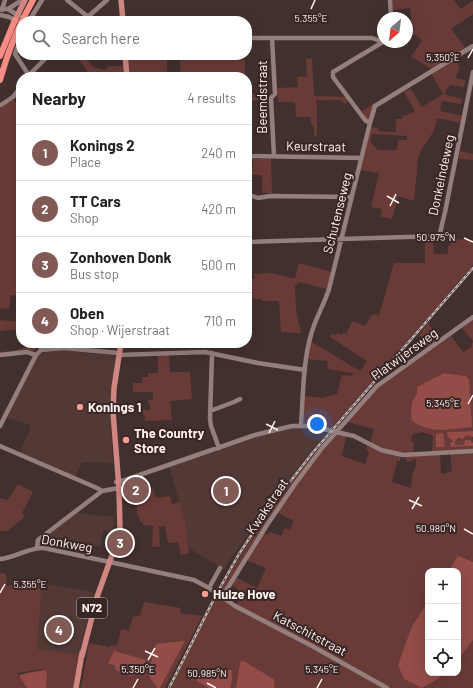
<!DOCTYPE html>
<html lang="en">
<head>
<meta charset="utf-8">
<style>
	:root { --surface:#fff; --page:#f6f6f6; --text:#222; --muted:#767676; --line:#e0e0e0; --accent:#815955 }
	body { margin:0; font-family:Barlow,sans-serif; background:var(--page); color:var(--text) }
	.controls { position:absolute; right:12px; bottom:12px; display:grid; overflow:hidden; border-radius:8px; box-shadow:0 4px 16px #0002 }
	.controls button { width:36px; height:36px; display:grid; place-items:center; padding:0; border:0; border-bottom:1px solid var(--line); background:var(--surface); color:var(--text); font:20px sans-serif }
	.compass { position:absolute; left:377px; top:12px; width:36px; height:36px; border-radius:50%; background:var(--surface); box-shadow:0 4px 16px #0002; rotate:208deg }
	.you { position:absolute; left:317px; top:424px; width:14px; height:14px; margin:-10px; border:3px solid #fff; border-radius:50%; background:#1a73e8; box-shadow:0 0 0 6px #1a73e833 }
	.badge { display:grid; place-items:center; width:26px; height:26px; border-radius:50%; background:var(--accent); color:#fff; font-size:13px; font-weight:700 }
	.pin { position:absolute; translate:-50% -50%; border:2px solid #fff; box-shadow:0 1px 4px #0006 }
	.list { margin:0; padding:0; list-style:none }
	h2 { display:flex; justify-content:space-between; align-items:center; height:52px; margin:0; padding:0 16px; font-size:17px }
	h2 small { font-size:13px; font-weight:400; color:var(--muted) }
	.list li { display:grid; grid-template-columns:26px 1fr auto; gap:12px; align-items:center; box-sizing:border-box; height:56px; padding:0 16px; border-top:1px solid var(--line) }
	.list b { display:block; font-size:15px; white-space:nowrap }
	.list p { margin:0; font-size:13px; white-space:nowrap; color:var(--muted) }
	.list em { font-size:13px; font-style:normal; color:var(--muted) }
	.icon { flex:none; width:22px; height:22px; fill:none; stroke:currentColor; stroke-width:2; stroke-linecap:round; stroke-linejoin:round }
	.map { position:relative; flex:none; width:473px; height:688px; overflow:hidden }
	.search { position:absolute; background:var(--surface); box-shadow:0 4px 16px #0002; left:16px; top:16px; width:236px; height:44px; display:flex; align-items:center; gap:10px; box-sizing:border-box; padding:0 14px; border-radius:16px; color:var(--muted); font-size:15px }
	.panel { position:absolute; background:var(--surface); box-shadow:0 4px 16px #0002; left:16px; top:72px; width:236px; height:276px; border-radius:16px }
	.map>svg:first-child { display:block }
</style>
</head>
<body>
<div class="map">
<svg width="473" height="688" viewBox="0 0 473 688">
	<rect width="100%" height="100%" fill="#42302e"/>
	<path fill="#523936" d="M64 349 115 355 116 356 112 387 110 415 113 463 82 462 76 477 20 453 26 437H27L31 425 6 417 39 352Z
		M299 427 327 432 295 471 264 512 229 561 224 570 189 548 186 525 169 467 269 433Z
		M77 513 114 517 113 532 103 530 101 546 88 545 84 554 39 543Z
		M42 583 93 592 80 655 37 649Z"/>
	<path fill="#693b38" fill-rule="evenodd" d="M394 0H454L461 9 473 1V14L451 29 466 49 432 69 411 57 422 40 412 33 415 28 412 26 410 8 393 10 392 1Z
		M81 55H83L93 67 105 70 109 66H123L124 75 108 77H85L88 72 78 58Z
		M160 55H167V77H129L128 60 159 58Z
		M180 55H214L215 60H245V77H181Z
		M306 58 312 59 314 96 346 97 349 101 345 104 341 100H316L317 109V136H314V127L311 123V117H296L295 102H278L277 88 298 87 297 77H307Z
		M456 58 460 69 455 78 465 80 464 87 450 85 444 94 462 99 461 104 442 101 440 111 463 116 461 123 437 118 434 131 421 150 418 159 414 201 398 196 392 219 381 217 382 209 371 207 379 173 360 170 371 127 378 128V131L396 132V119H402L403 116 407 115 415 111 404 92 411 89 422 107 443 94 431 73ZM372 134 407 136V140H398L397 150H378L370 142Z
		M247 94H268L269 107H263L262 100 250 101V116L247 117Z
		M13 99 21 109V296L11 295 9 309 0 308V107L1 108Z
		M374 103 375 104 369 118 368 120 362 115 364 113 362 111Z
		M460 151 473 154V160L459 159Z
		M253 159H271L272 193H262V175H252Z
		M425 239H433L434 254H448V246H450V239L473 240V265L331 429 304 424 303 414 305 396 322 398 337 394 342 375 352 376 353 373 327 369 328 361 308 359 310 341 360 371 367 361 330 337 331 333 336 335 337 333 342 335 343 332 346 334 352 321 365 326 373 314 379 316 394 263H425Z
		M299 263 332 272 327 289 299 282 295 286 296 310 301 333 281 332 279 301H262L261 299H247V279H255L254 274 272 273 295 279Z
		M473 319V341L462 328Z
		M0 320 21 322V329L0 331Z
		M428 323 440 340 428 348 419 335Z
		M451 336 463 352 471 347 473 341V431L448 432 453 443 451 447 473 446V449L432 452 433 436 423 432 413 434 411 441 414 442 413 453C397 455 384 449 370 444L374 429 347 422 384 382ZM444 373 466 376 412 402 417 393Z
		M25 343H38V347L34 351 24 350 0 354V352L13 351 25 347Z
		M158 355H169L170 372H190L192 399 170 401 172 420 145 421V416L143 415V410H151L148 400H153V392H133V383H142V377H148V373H158Z
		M333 433 319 451 221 595 219 593C229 573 242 554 254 535 278 499 304 465 333 433Z
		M337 434 346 436 342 456 365 464 369 452 366 450 367 446 381 451 401 456 400 461H397L392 482 411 488 413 472 416 466V459L408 462 406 461V457L440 454 441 474 450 472 452 469 450 454 473 452V562L458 557 448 571H428V602L412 626 404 679 422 688H274L275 684 274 679 242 660 240 663 236 688H230L232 680 197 671 196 674 197 681 208 688H171L216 596 242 612 327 656 338 664 346 663 236 605 241 597 236 594 238 589 231 584 235 577 257 588 266 568 246 560 263 532 268 535 270 532 281 536 285 528 290 530 294 521 277 512 309 466Z
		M468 435H472L473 443 465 440 464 445H455V441C460 437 464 439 468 435Z
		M18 484 33 492 22 513 25 517 7 531H0V498L8 500Z
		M153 489 156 498 170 496 172 504 180 502 186 525 189 553 181 556 178 542 168 543 165 526 159 527 160 547 152 546 153 526 143 525V522H140L139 515H137V504L144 503 142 495 146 494 145 491Z
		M0 573 6 574 7 587 12 584 14 587 33 581 34 582 38 581 42 583 37 649 80 655 74 688H35L47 673 42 669 18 673 27 688H0Z
		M144 602 181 608 180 613 202 616 165 688H160L185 641 148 675 157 688H81L89 643 110 647 111 645 117 646 121 629 129 631 133 617 140 615ZM114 665 141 674 131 676 123 672 116 671Z
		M473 640V688H423L437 680 445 673H458V660Z"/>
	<path fill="#934c47" d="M444 373 466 376 469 379 472 427C449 429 431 435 411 420L412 402 417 393V387Z
		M473 431V437L468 435 462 439 459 438 455 441V445H464L465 440H470L473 443V446L451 447 450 443 453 442 451 439H449L447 432Z
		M443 433 445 447H436V434Z
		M458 556 473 562V640L458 660V571H448Z
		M428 602V673H445L437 680 422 688 404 679 398 665 412 626Z
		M185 641 160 688H157L148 675 156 644Z
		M114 651 146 660 141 674 130 676 123 672 116 671 114 665 108 664Z
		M242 660 274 679 275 685 274 688H236L240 663Z
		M214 669 232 670V680L230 688H208L197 681V671Z
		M45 670 47 674 46 688H27L20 677V675L27 673Z"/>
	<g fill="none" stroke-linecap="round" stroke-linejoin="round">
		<path stroke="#957f7d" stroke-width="4.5" d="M67 0 87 16
			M390 0 391 18
			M0 9H8L19 16
			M8 9 22 0
			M2 10 5 0
			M0 15 9 17 17 21
			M29 21 42 0
			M83 21 107 0
			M21 38 15 54 30 77
			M247 38H372L383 42
			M272 38 275 94 271 98 274 156
			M29 75 49 55
			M1 105 13 97 21 87
			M370 123 365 120 333 77V72L383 42
			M247 156 361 158
			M247 194 258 198 270 196 352 197
			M247 242 438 236 440 233 445 212 473 72
			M41 350 64 348 119 353
			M212 353 210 419 211 426 219 448
			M0 355 27 352 36 355
			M119 355 205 352 258 363 305 370
			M210 411 234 402 240 399
			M301 425C303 398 303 361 311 335 315 319 324 305 329 289L370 123 375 106 473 46
			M0 426 36 355 41 350 40 343
			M0 446 97 488 102 491
			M116 482 125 480 255 435 292 426H310L345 434 354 436 381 450 403 455 473 451
			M37 548 38 540 102 491 119 488
			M0 559C16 558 28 547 44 548L194 580 209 588 235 606 312 646 387 688
			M209 588 220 568
			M222 597 267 525 295 484 322 448 377 386 473 317"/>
		<path stroke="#d08782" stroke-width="5.5" d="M121 0 123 21
			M15 20 25 0
			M125 55 127 77
			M82 656 97 597 115 547 120 529 119 488 113 412 114 388 121 343
			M76 688 82 653"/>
		<path stroke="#f88d85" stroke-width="6" d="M0 56 15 20
			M0 80C8 51 18 26 33 0"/>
		<defs>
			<path id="rail" d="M169 688 217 593 239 554 268 510 314 451 473 268"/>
		</defs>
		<use href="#rail" stroke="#c1b4b2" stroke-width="2.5"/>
		<use href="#rail" stroke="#382624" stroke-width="1" stroke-dasharray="3" stroke-linecap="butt"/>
	</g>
	<path fill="none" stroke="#fef2f0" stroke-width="1.5" d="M311 9 315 0M468 58 473 49M387 196 399 203M390 206 396 194M464 238 473 242M468 404 473 395M266 424 278 430M269 433 275 421M409 500 422 506M412 509 419 497M464 529 473 534M0 593 5 584M145 651 158 657M148 660 155 648M207 683 216 688M133 688 138 679M317 688 322 679"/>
	<g fill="#f59c94" stroke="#382624" stroke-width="1.5">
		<circle cx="80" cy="407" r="4"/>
		<circle cx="126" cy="440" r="4"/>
		<circle cx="205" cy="594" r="4"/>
	</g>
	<g text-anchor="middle" stroke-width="4" stroke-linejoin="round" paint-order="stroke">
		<rect fill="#382624" stroke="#c3b5b3" stroke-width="1" x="77" y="598" width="30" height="20" rx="3"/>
		<g font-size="12" font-weight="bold" fill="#fef2f0">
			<text x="92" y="612">N72</text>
		</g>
		<g font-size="13" fill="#fef2f0" stroke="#382624">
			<text transform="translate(262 97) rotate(-90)" y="5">Beemdstraat</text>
			<text transform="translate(316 146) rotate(1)" y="5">Keurstraat</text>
			<text transform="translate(441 175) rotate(-78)" y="5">Donkeindeweg</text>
			<text transform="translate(337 213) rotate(-76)" y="5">Schutenseweg</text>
			<text transform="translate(404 354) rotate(-36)" y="5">Platwijersweg</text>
			<text transform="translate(267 506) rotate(-56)" y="5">Kwakstraat</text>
			<text transform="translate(67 543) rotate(10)" y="5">Donkweg</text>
			<text transform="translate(310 633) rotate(28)" y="5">Katschitstraat</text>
		</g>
		<g font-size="13" font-weight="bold" fill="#fef2f0" stroke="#382624" text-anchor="start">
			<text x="88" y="412">Konings 1</text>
			<text x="134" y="438">The Country<tspan x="134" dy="15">Store</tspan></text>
			<text x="213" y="599">Huize Hove</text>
		</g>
	</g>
	<g font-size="10" text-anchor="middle" fill="#fef2f0" stroke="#382624" stroke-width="4" stroke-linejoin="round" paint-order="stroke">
		<text x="311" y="22">5.355°E</text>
		<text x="443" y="61">5.350°E</text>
		<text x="436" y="241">50.975°N</text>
		<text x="443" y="407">5.345°E</text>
		<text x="436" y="532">50.980°N</text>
		<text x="30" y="588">5.355°E</text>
		<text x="138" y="673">5.350°E</text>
		<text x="322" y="673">5.345°E</text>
		<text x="207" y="677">50.985°N</text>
	</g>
</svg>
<div class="controls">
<button>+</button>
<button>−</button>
<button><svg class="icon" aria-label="locate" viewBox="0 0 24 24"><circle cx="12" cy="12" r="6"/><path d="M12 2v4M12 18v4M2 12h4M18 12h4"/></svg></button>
</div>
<svg class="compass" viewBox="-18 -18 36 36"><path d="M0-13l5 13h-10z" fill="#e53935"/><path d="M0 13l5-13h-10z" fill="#767676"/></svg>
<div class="you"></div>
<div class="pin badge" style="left:226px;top:491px">1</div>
<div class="pin badge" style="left:136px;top:490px">2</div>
<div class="pin badge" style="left:120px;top:543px">3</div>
<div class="pin badge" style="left:59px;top:630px">4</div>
<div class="search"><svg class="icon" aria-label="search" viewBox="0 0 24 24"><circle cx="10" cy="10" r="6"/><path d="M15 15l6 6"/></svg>Search here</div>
<section class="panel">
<h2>Nearby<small>4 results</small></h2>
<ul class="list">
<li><span class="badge">1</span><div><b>Konings 2</b><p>Place</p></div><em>240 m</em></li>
<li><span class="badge">2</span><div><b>TT Cars</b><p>Shop</p></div><em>420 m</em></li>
<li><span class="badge">3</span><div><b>Zonhoven Donk</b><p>Bus stop</p></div><em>500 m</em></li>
<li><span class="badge">4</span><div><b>Oben</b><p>Shop · Wijerstraat</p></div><em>710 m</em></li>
</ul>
</section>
</div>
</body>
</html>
